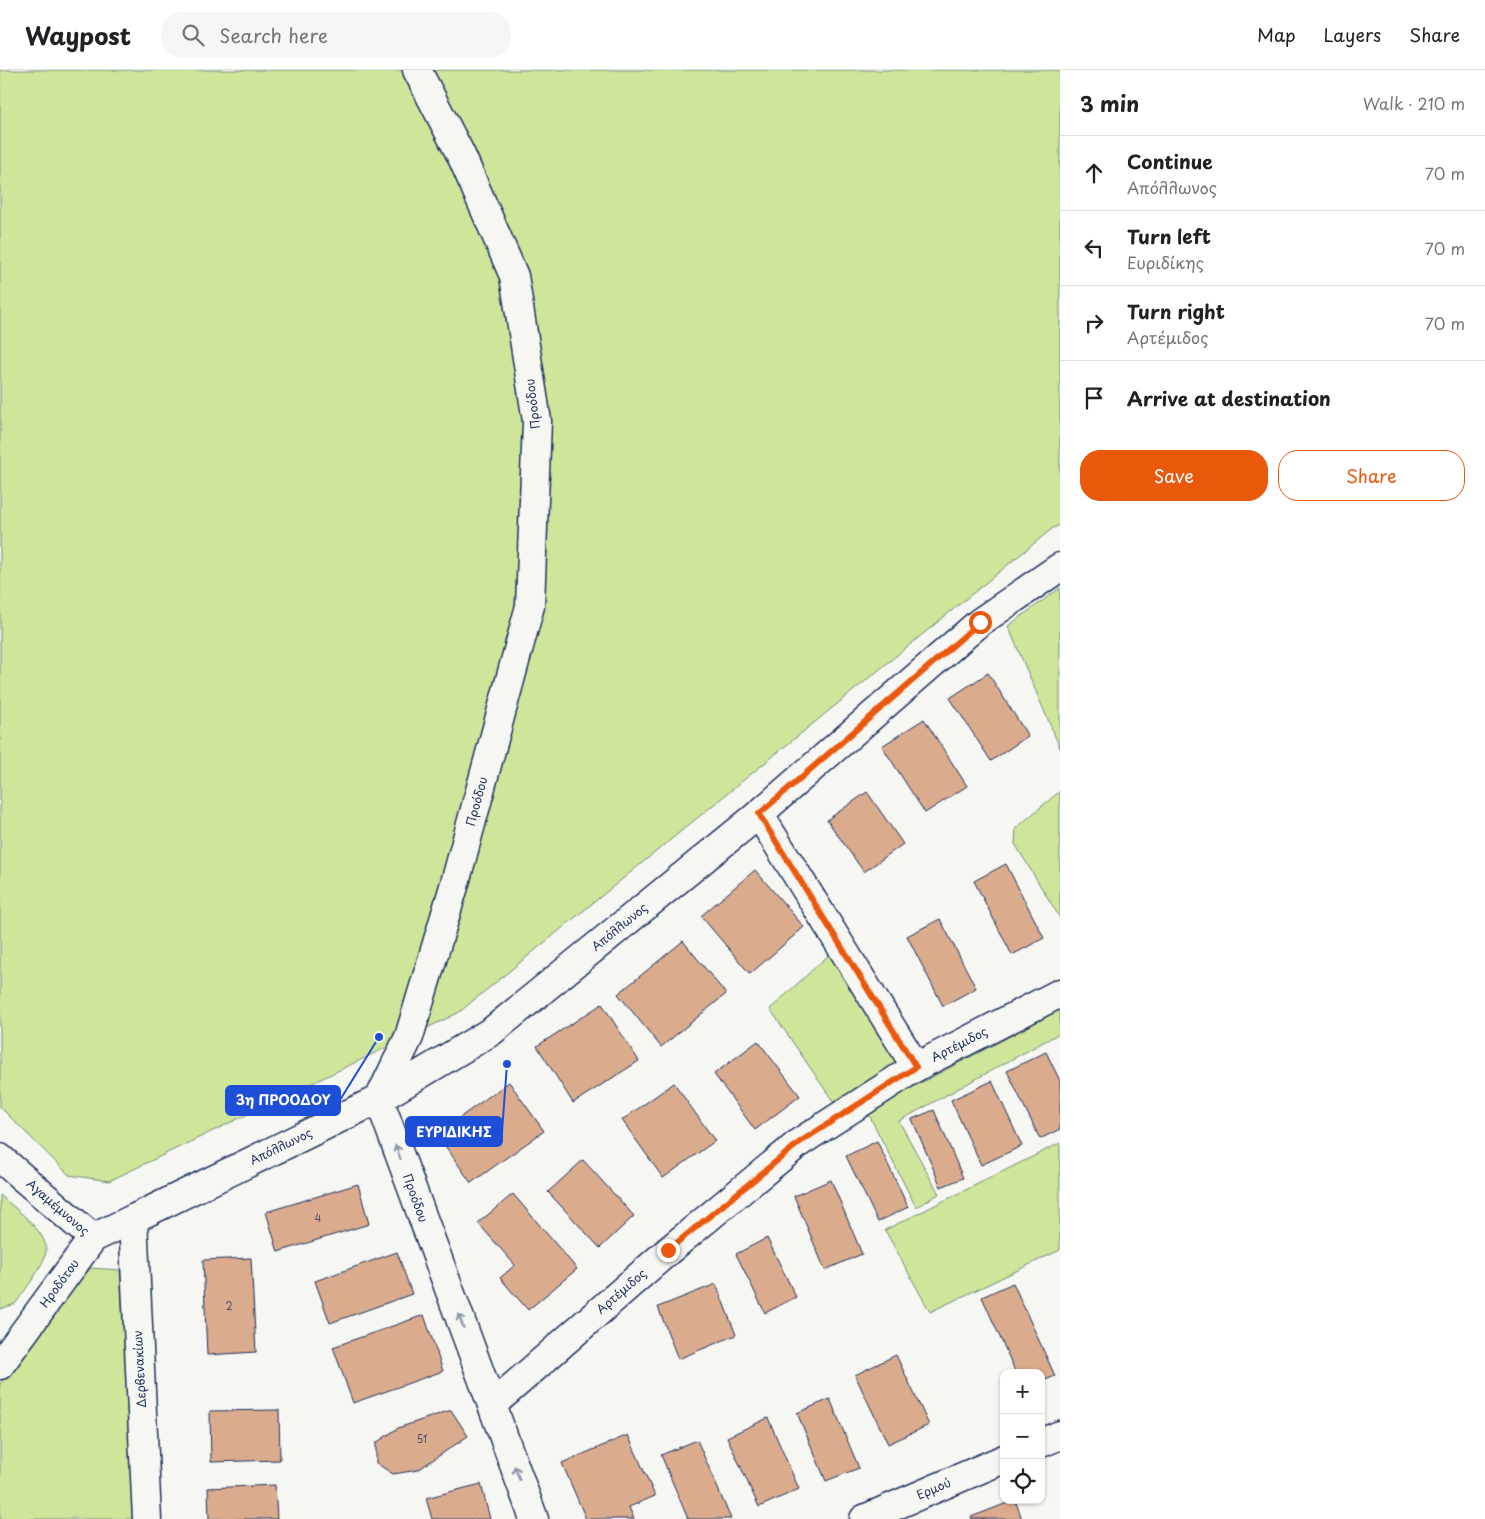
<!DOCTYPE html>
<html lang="en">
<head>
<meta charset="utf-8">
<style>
	:root { --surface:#fff; --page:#f6f6f6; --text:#202124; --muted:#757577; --line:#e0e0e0; --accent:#ea580c }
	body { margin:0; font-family:"Playpen Sans",sans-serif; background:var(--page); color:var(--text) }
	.controls { position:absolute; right:15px; bottom:15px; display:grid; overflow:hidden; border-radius:10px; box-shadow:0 1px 4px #0004 }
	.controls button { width:45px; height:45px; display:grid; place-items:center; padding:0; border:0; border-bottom:1px solid var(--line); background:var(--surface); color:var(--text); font:25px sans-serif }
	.stop { position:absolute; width:15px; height:15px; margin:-11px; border:4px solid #ea580c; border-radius:50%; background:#fff }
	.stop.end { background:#ea580c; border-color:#fff; box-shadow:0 1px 5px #0008 }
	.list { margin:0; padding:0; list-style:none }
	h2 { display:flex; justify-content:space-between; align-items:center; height:65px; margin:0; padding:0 20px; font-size:21px }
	h2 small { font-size:16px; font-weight:400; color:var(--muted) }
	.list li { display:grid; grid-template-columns:32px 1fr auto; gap:15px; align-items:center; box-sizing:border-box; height:75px; padding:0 20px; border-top:1px solid var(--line) }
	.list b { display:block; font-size:19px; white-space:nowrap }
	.list p { margin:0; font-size:16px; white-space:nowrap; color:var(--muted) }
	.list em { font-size:16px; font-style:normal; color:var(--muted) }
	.actions { display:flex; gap:10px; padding:15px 20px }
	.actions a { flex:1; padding:11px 0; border:1px solid var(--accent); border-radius:20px; text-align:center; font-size:18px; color:var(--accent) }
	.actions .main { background:var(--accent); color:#fff }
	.icon { flex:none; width:28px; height:28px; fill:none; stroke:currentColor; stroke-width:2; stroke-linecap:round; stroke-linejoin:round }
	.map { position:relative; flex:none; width:1060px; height:1449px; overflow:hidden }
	header { display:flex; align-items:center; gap:30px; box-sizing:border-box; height:70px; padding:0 25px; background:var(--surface); border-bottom:1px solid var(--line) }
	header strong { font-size:24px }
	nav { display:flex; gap:28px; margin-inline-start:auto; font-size:18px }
	.search { width:350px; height:45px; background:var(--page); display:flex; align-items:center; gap:12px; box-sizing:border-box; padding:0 18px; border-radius:20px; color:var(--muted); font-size:19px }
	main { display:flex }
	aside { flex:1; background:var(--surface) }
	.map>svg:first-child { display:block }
</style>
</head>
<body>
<header>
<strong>Waypost</strong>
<div class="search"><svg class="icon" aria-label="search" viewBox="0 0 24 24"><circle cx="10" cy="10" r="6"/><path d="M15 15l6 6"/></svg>Search here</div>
<nav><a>Map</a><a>Layers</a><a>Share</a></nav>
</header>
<main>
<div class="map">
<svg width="1060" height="1449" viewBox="0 0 1060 1449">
	<rect width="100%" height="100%" fill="#f6f6f2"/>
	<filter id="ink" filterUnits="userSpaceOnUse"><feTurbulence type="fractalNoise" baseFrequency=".02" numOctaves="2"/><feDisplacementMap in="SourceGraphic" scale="10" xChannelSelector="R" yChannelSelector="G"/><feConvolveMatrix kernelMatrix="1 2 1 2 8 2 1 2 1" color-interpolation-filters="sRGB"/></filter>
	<g filter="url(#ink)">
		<path fill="#cee59a" stroke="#748a7c" d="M0 0H1060V455L1053 458 458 943 109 1111 69 1105 0 1037Z
			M1060 518V678L1008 556Z
			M1060 721V848L1015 774 1016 758Z
			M832 882 901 992 835 1034 770 939Z
			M1060 940V963L899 1051 939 1124 916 1137 867 1041Z
			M1060 1073V1180L930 1242 885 1160Z
			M0 1125C13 1137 47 1161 46 1180 46 1193 23 1223 15 1234L0 1239Z
			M91 1198 120 1200 134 1449H0V1314L54 1241Z"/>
		<path fill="#dbab8d" stroke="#1b2f5e" d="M988 603 1028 666 991 691 950 628Z
			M924 649 967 716 925 743 882 676Z
			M867 722 903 774 864 802 827 750Z
			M1006 794 1044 868 1012 885 974 811Z
			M755 800 804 857 750 904 701 846Z
			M940 849 976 918 943 936 907 866Z
			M683 871 726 924 661 977 618 924Z
			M602 934 639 991 573 1033 537 976Z
			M758 971 800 1026 755 1060 714 1004Z
			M1046 982 1060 1011V1059L1040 1069 1007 1001Z
			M992 1011 1022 1076 981 1095 951 1030Z
			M509 1012 544 1061 471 1113 437 1064Z
			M674 1013 715 1071 663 1108 622 1050Z
			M934 1040 963 1108 941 1117 912 1049Z
			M877 1071 908 1137 878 1152 846 1086Z
			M583 1090 634 1146 600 1178 548 1122Z
			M831 1110 862 1184 825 1200 794 1126Z
			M358 1114 369 1154 278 1182 266 1142Z
			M513 1124 577 1199 528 1240 500 1208 515 1195 478 1153Z
			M767 1168 796 1227 765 1243 736 1184Z
			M397 1182 412 1224 330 1253 315 1211Z
			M251 1188 256 1282 207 1285 203 1190Z
			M1013 1213 1055 1306 1041 1312V1303H1016L982 1227Z
			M716 1214 736 1265 678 1289 658 1237Z
			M424 1245 443 1301 353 1333 333 1277Z
			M896 1285 929 1355 888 1374 855 1305Z
			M830 1329 859 1398 826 1411 797 1343Z
			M279 1340 280 1390 211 1392 210 1341Z
			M451 1340 468 1366 418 1400 393 1404 376 1393V1373L398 1358Z
			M768 1348 799 1419 759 1437 727 1367Z
			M628 1365 655 1426 629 1437 634 1449H586L562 1393Z
			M697 1370 731 1449H688L661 1385Z
			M481 1414 490 1449H432L426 1428Z
			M275 1415 277 1449H209L208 1418Z
			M1015 1430 1022 1449H972L971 1447Z"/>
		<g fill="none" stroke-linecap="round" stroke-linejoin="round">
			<defs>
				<g id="minor">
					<path d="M759 744 916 997"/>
					<path id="s1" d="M0 1088 93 1168"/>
					<path id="s2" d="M0 1295 93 1168 133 1149"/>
					<path id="s3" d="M492 1335 668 1181 800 1072 916 997 1060 923"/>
					<path d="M1041 1373 1060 1365"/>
					<path id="s4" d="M534 1449 379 1029 492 961 759 744 980 552 1060 497"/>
					<path id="s5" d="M864 1449 1004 1389"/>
				</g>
				<g id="tertiary">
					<path id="s6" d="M147 1449 133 1149 379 1029 409 967 455 813 530 536 537 351 514 206 461 85 417 0"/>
				</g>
			</defs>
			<use href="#minor" stroke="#1b2f5e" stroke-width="31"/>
			<use href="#tertiary" stroke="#1b2f5e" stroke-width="31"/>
			<use href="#minor" stroke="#f6f6f2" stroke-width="28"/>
			<use href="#tertiary" stroke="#f6f6f2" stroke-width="28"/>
		</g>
		<defs><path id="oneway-shaft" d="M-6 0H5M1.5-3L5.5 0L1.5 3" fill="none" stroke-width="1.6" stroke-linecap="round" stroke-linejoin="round" transform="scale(1.25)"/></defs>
		<g stroke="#8892a8">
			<use href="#oneway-shaft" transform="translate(398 1082) rotate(-110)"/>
			<use href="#oneway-shaft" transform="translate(461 1251) rotate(-110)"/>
			<use href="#oneway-shaft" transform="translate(517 1403) rotate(-110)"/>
		</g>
	</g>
	<g fill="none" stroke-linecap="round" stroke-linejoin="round" filter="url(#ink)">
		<path stroke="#ea580c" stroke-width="6" d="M668 1180 800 1072 916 997 759 744 980 552"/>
	</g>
	<g text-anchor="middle" stroke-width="4" stroke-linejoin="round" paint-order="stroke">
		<g font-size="10" fill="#4b4e6a">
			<text x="318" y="1152">4</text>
			<text x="229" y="1240">2</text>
			<text x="422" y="1373">51</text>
		</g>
		<g font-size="12" fill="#1b2f5e" stroke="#f6f6f2">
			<text transform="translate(533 334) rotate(-97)" y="4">Προόδου</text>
			<text dy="4" stroke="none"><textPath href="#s6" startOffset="888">Προόδου</textPath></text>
			<text dy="4" stroke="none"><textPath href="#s4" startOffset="744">Απόλλωνος</textPath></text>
			<text dy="4" stroke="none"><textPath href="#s3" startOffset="592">Αρτέμιδος</textPath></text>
			<text dy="4" stroke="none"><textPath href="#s6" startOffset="465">Απόλλωνος</textPath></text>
			<text transform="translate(415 1128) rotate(70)" y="4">Προόδου</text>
			<text dy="4" stroke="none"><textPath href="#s1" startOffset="76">Αγαμέμνονος</textPath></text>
			<text dy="4" stroke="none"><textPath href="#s2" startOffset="101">Ηροδότου</textPath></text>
			<text dy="4" stroke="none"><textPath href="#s3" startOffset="172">Αρτέμιδος</textPath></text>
			<text transform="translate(140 1299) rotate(-93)" y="4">Δερβενακίων</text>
			<text dy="4" stroke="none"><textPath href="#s5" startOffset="76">Ερμού</textPath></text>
		</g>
	</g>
	<path fill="none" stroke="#1d4ed8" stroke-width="2" d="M379 967L340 1030M507 994L502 1062"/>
	<g fill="#1d4ed8" stroke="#f6f6f2" stroke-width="2">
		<circle cx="379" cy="967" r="5"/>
		<circle cx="507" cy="994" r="5"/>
	</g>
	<g fill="#1d4ed8" stroke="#1d4ed8" stroke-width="2">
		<rect x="226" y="1016" width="114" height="29" rx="5"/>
		<rect x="406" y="1047" width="96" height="29" rx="5"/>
	</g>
	<g font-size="14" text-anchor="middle" font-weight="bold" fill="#fff">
		<text x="283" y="1035">3η ΠΡΟΟΔΟΥ</text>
		<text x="454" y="1067">ΕΥΡΙΔΙΚΗΣ</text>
	</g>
</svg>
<div class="controls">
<button>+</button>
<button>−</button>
<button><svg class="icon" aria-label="locate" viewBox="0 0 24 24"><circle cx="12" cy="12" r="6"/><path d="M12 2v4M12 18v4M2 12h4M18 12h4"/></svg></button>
</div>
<div class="stop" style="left:980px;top:552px"></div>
<div class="stop end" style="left:668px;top:1180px"></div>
</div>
<aside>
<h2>3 min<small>Walk · 210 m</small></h2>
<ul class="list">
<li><svg class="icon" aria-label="ahead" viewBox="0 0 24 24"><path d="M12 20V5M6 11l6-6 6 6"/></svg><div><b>Continue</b><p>Απόλλωνος</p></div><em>70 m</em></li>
<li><svg class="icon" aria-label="left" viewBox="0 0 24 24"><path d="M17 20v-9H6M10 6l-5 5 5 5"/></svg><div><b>Turn left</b><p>Ευριδίκης</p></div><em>70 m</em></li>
<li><svg class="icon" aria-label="right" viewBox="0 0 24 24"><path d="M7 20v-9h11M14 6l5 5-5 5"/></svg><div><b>Turn right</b><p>Αρτέμιδος</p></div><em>70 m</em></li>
<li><svg class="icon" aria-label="arrive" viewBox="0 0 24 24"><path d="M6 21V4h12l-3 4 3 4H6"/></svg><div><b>Arrive at destination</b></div></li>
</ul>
<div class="actions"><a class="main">Save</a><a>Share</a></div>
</aside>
</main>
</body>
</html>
